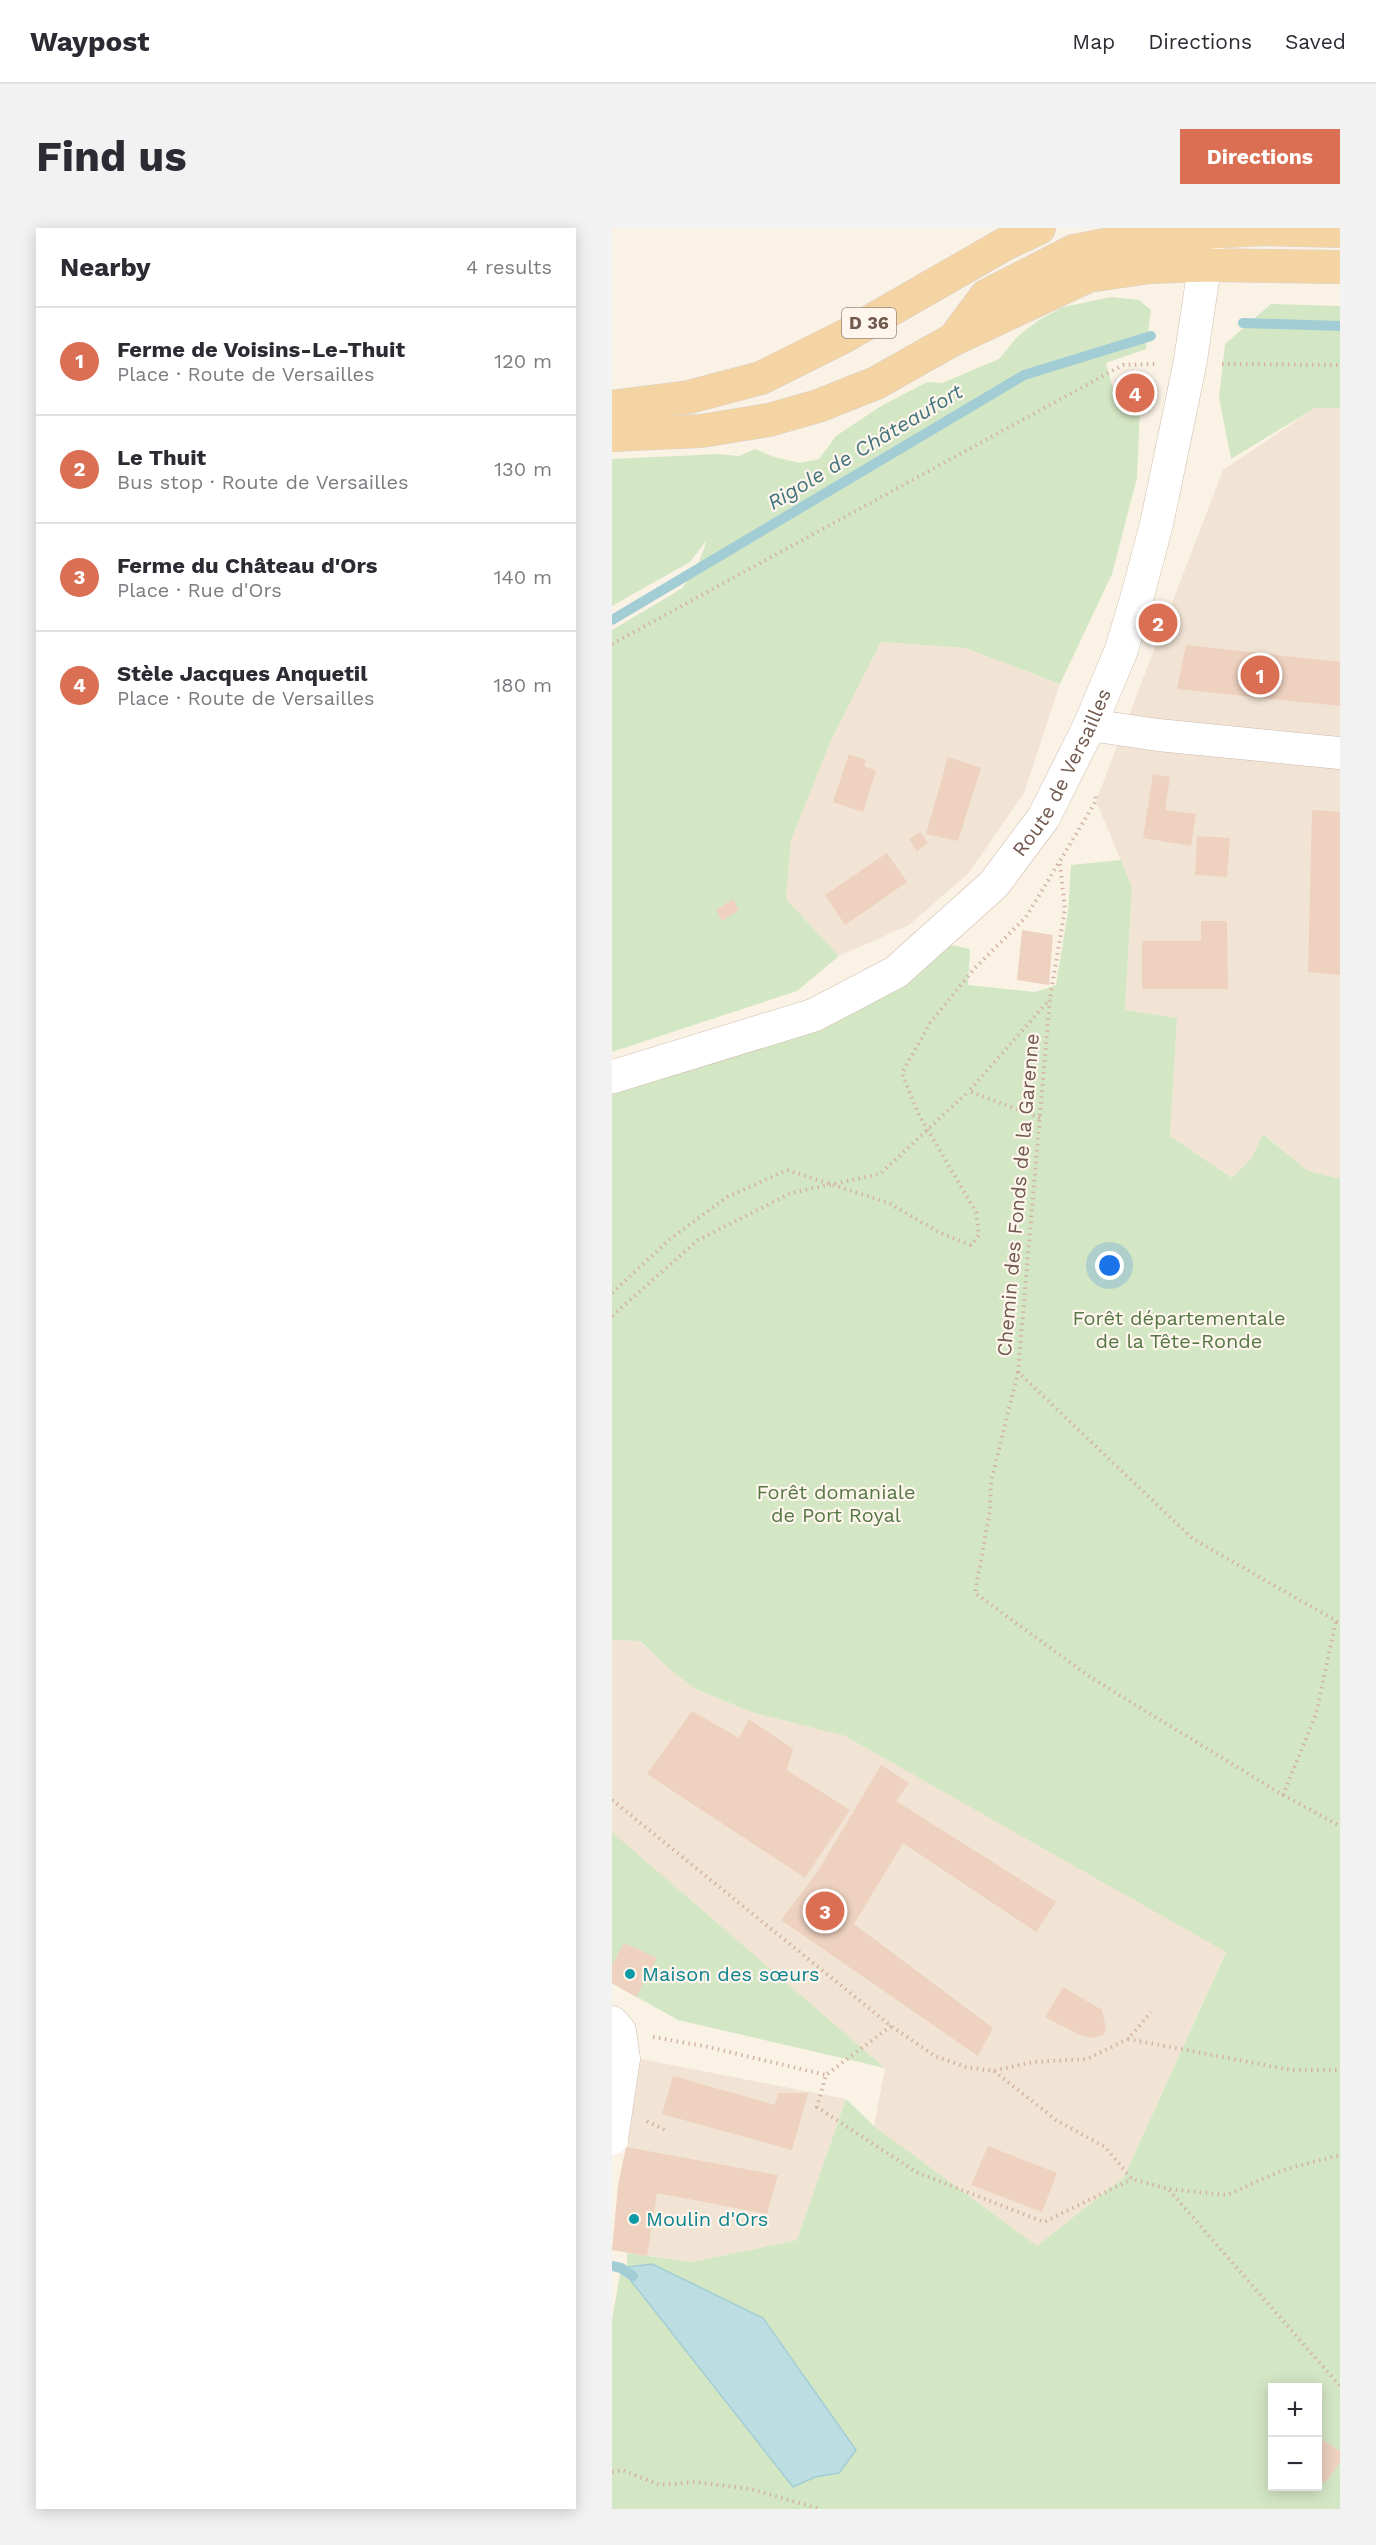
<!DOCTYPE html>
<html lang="en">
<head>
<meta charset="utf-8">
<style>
	:root { --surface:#fff; --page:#f2f2f3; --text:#2b2b33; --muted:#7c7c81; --line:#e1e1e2; --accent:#db6f54 }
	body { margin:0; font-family:"Work Sans",sans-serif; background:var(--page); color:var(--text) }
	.controls { position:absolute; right:18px; bottom:18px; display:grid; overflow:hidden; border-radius:0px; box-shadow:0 3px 15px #0003 }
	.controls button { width:54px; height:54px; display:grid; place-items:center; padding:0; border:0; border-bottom:2px solid var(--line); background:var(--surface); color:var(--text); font:30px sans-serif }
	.you { position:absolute; left:498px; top:1038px; width:21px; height:21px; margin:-15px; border:4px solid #fff; border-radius:50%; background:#1a73e8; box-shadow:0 0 0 9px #1a73e833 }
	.badge { display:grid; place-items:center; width:39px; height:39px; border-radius:50%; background:var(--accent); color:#fff; font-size:20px; font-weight:700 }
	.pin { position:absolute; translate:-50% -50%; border:3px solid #fff; box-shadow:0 2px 6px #0006 }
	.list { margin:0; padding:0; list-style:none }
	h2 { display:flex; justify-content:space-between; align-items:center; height:78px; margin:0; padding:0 24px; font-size:26px }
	h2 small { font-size:20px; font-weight:400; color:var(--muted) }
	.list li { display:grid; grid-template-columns:39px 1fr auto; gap:18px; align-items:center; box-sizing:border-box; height:108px; padding:0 24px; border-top:2px solid var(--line) }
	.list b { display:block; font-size:22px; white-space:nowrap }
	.list p { margin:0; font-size:20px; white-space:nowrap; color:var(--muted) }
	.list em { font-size:20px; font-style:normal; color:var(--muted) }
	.map { position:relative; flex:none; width:728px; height:2281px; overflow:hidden; border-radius:0px }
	header { display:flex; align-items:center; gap:36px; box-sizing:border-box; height:84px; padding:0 30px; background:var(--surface); border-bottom:2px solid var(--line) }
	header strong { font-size:28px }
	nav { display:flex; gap:33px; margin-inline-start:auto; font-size:21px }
	.intro { display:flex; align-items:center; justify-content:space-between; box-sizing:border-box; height:144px; padding:0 36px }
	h1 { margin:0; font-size:42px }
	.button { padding:15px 27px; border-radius:0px; background:var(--accent); color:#fff; font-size:21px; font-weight:700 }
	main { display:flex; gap:36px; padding:0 36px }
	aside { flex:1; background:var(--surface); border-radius:0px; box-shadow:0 3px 15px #0003 }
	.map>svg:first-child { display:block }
</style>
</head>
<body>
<header>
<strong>Waypost</strong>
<nav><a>Map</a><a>Directions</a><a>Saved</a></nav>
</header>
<div class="intro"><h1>Find us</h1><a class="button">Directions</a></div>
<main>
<aside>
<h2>Nearby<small>4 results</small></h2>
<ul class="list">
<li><span class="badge">1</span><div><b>Ferme de Voisins-Le-Thuit</b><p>Place · Route de Versailles</p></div><em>120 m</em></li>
<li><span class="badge">2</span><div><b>Le Thuit</b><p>Bus stop · Route de Versailles</p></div><em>130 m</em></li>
<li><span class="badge">3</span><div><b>Ferme du Château d'Ors</b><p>Place · Rue d'Ors</p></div><em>140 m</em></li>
<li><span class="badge">4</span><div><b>Stèle Jacques Anquetil</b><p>Place · Route de Versailles</p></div><em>180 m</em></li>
</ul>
</aside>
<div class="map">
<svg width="728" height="2281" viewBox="0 0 728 2281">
	<rect width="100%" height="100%" fill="#fbf2e6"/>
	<path fill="#f2e4d5" d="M703 180H728V951L696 943 652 906 639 931 620 950 558 908 565 790 513 782 520 659 484 573 611 242Z
		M269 414 353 420 448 456 412 565 356 646 297 697 227 728 174 671 179 612 219 512Z
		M0 1412 27 1413 54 1438 83 1461 142 1485 233 1508 614 1723 512 1949 425 2019 262 1898 273 1840 0 1607Z
		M29 1831 234 1871 185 2012 80 2034 0 2022Z"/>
	<path fill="#d4e7c5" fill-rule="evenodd" d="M499 69 527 72 539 82 534 121 494 135 501 160 528 182 525 250 500 346 448 456 353 420 269 414 219 512 179 612 174 671 227 728 185 763 0 824V402L69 361 84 342 95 312 78 334 0 378V231L106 226 127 228 143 221 162 229 188 235 207 231 224 208 269 178 315 154 330 155 387 131 406 108 427 92 451 79Z
		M659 76 728 78V180H703L619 231 607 170 613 116Z
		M509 632 520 659 513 782 565 790 558 908 620 950 639 931 651 906 696 943 728 951V2281H0V2092L9 2040 181 2259 204 2249 227 2245 40 2036 15 2039V2025L80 2034 185 2012 234 1871 262 1898 425 2018 512 1949 614 1724 233 1508 142 1485 83 1461 54 1438 28 1413 0 1412V858L254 778 330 715 358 721 356 757 423 764 444 757 456 683 459 637ZM660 2160H706V2258H660Z
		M0 1604 273 1840 66 1792 0 1755Z"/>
	<path fill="#bcdee3" stroke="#a3cdd4" stroke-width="1.5" d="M40 2036 151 2090 244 2222 227 2245 203 2249 181 2259 9 2040Z"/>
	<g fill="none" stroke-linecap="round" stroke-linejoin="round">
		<path stroke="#a3cdd4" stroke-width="10" d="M631 95 728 98
			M0 392 412 147 539 108
			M0 2038 9 2040 21 2048"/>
	</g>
	<path fill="#eed1bf" d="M574 417 728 434V478L565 461Z
		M237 526 254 532 252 538 264 543 251 584 221 574Z
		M336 529 369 540 346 613 314 606Z
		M541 546 558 549 553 582 584 586 579 618 531 610Z
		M700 582 728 584V747L696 744Z
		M308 604 316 615 305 623 297 611Z
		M585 608 618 610 615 649 583 647Z
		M275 625 295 654 233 697 213 667Z
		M121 671 127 682 110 693 104 682Z
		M589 693H615L616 761H530V713H589Z
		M410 702 441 707 437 757 405 752Z
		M80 1483 127 1510 137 1491 181 1521 175 1542 238 1582 193 1650 35 1546Z
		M269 1537 297 1555 284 1573 444 1674 424 1704 291 1615 242 1696 381 1800 366 1828 169 1692 206 1643Z
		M12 1715 45 1730 24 1769 0 1755V1737Z
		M451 1759 490 1782 494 1801 491 1807 479 1810 468 1807 433 1789Z
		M61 1848 163 1877 166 1865H196L180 1922 50 1886Z
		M376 1918 445 1945 430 1984 359 1957Z
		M14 1919 166 1947 155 1986 45 1965 35 2028 0 2022 6 1957Z
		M706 2209 728 2223V2235L713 2255 706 2250Z"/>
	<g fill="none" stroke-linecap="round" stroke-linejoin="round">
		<defs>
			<path id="minor" d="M478 497 546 507 728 525
				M0 1794 8 1803 12 1831"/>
			<g id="secondary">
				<path id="s1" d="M0 849 202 787 284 744 382 656 432 589 478 497 509 423 526 366 545 294 578 135 597 9"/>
			</g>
			<path id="primary" d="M345 107 374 68 462 23 519 12 598 4 652 1 728 3
				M0 179 77 169 149 150 231 109 393 16 427 0
				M0 207 89 203 157 192 206 178 264 155 342 111 476 48 538 39 593 37 728 39"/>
		</defs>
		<use href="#minor" stroke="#ccbaad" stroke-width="33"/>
		<use href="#secondary" stroke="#d0bcad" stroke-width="34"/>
		<use href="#primary" stroke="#d8d1cd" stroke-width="34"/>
		<path stroke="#d3b4a3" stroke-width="4" stroke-dasharray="1.5 4.5" stroke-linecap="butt" d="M610 136 728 137
			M0 416 511 137 543 136
			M448 636 453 681 438 770 406 1144 581 1311 728 1395
			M428 890 357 863 438 771
			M0 1065 57 1012 115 969 175 942 277 975 328 1005 359 1017 367 1007 364 984 307 887 290 845 318 795 361 742 414 689 484 573 483 565
			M0 1088 86 1012 179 965 268 946 357 863
			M406 1144 379 1254 378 1282 363 1365 478 1449 671 1567 704 1486 724 1393
			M671 1567 728 1598
			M0 1572 279 1798 323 1828 354 1839 381 1843 421 1834 475 1831 516 1811 539 1784
			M279 1798 214 1847 205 1879 304 1944 432 1994 520 1951
			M41 1809 92 1818 214 1847
			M516 1811 679 1842H728
			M382 1843 444 1892 493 1919 520 1951 557 1961 615 1967 671 1942 728 1927
			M35 1893 53 1902
			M557 1962 728 2158
			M0 2244 10 2242 48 2257 83 2254 139 2261 208 2281"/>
		<use href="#minor" stroke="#fff" stroke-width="32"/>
		<use href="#secondary" stroke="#fff" stroke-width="33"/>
		<use href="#primary" stroke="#f4d4a3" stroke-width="33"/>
		<defs>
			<path id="minor-bridge" d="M0 1911 12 1831"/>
		</defs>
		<use href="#minor-bridge" stroke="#ccbaad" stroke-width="33" stroke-linecap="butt"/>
		<use href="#minor-bridge" stroke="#fff" stroke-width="32"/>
	</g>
	<g fill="#0f9aa8" stroke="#fef6ec" stroke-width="2">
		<circle cx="18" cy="1746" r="6"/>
		<circle cx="22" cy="1991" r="6"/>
	</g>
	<g text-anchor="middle" stroke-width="4.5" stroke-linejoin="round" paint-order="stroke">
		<rect fill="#fef6ec" stroke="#9c887d" stroke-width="1.5" x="230" y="80" width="54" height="30" rx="4.5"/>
		<g font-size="18" font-weight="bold" fill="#72594d">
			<text x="257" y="101">D 36</text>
		</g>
		<g font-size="20" fill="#72594d" stroke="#fef6ec">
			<text dy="7" stroke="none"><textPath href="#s1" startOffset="567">Route de Versailles</textPath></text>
			<text transform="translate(406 967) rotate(-85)" y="7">Chemin des Fonds de la Garenne</text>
		</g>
		<g font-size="20" fill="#557745" stroke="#fef6ec">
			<text x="567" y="1097">Forêt départementale<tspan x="567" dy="23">de la Tête-Ronde</tspan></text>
			<text x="224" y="1271">Forêt domaniale<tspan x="224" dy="23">de Port Royal</tspan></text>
		</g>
		<g font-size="20" fill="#0d838f" stroke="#fef6ec" text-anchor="start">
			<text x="30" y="1753">Maison des sœurs</text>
			<text x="34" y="1998">Moulin d'Ors</text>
		</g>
		<g font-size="21" font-style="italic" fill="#45757d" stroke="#fef6ec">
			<text transform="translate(253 219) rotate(-31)" y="7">Rigole de Châteaufort</text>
		</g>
	</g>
</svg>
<div class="controls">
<button>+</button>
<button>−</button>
</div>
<div class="you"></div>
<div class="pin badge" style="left:648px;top:447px">1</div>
<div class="pin badge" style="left:546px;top:395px">2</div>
<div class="pin badge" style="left:213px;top:1683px">3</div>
<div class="pin badge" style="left:523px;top:165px">4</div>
</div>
</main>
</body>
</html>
